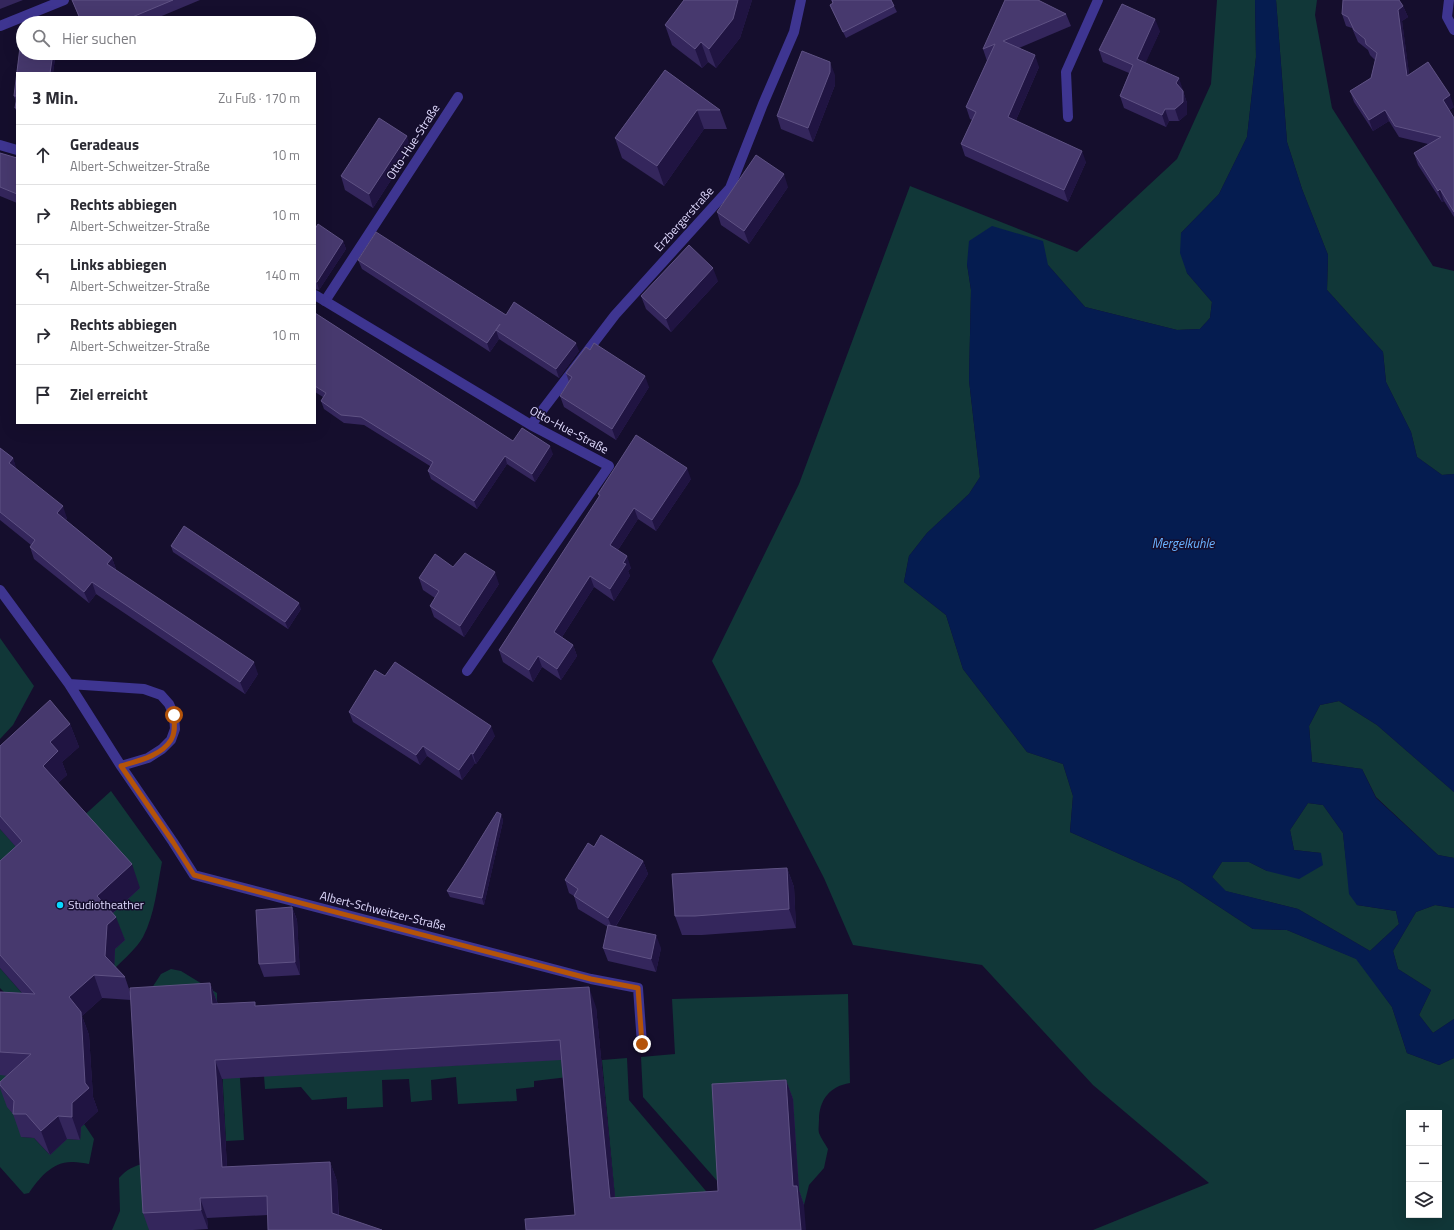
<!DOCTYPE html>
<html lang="de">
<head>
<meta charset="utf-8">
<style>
	:root { --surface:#fff; --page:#f2f2f3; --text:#2b2b33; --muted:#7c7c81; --line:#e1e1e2 }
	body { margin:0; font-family:"Titillium Web",sans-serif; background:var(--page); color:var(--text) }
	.controls { position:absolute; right:12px; bottom:12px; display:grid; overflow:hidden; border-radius:0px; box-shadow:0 4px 16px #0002 }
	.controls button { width:36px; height:36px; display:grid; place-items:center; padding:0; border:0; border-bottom:1px solid var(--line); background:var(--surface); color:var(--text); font:20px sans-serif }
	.stop { position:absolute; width:12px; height:12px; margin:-9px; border:3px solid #b45309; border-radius:50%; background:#fff }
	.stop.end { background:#b45309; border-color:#fff; box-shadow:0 1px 4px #0008 }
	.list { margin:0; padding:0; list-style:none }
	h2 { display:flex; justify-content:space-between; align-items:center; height:52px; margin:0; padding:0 16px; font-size:17px }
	h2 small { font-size:13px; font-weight:400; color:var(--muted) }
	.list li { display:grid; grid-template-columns:26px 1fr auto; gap:12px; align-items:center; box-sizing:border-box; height:60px; padding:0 16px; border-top:1px solid var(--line) }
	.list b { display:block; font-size:15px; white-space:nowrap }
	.list p { margin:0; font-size:13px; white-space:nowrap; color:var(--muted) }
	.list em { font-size:13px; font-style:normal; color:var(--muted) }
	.icon { flex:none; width:22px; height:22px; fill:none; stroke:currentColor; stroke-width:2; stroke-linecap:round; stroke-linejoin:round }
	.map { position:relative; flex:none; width:1454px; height:1230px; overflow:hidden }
	.search { position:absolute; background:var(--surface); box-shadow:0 4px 16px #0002; left:16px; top:16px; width:300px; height:44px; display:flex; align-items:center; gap:10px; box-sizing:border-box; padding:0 14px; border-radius:22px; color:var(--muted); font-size:15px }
	.panel { position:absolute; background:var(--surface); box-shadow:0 4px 16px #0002; left:16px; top:72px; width:300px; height:352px; border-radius:0px }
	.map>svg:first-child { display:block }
</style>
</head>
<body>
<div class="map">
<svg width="1454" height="1230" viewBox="0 0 1454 1230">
	<rect width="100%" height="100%" fill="#150e2d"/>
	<path fill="#113738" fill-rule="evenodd" d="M1217 0H1255L1256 57 1247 137 1219 194 1181 233 1187 273 1212 302 1210 318 1200 329 1177 330 1085 307 1048 265 967 264 971 290 969 380 980 477 969 494 927 533 909 556 904 582 946 615 963 669 1027 752 1063 764 1073 796 1070 832 1180 881 1253 929 1287 930 1357 959 1392 1007 1407 1053 1439 1065 1454 1058V1230H1093L1209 1183 1093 1085 982 965 853 945 824 878 712 661 799 484 910 186 1077 252 1177 159 1211 84ZM1409 1113H1439V1215H1409Z
		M1276 0H1317L1315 15 1332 108 1433 266 1454 271V474L1442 475 1417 457 1411 432 1386 382 1383 352 1327 290 1328 255 1302 189 1287 142Z
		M0 638 34 686 13 725 0 739Z
		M1339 701 1377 725 1454 792V858L1438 855 1376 797 1362 769 1312 762 1309 726 1320 705Z
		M111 791 162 862C157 887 155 914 143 937 136 949 124 959 114 969L106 919 79 820Z
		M1308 803 1323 805 1343 833 1346 860 1357 905 1396 911 1399 924 1370 951 1298 909 1225 891 1212 877 1222 862H1249L1267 871 1321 853 1294 850 1290 830Z
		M0 829 31 863 0 891Z
		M1435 905 1454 908V1019L1433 1033 1419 1015 1431 990 1398 969 1393 951 1416 912Z
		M0 968 28 1000 0 1007 10 998 0 988Z
		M171 969 181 971 217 993V1002L144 1000 161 974Z
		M848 994 850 1083C830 1086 819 1100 819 1120 819 1124 818 1129 819 1133 821 1138 825 1144 828 1149L824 1168 809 1185 804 1205 769 1207 727 1192 643 1097 641 1057 675 1054 672 999Z
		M238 1048 244 1140 226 1141 221 1049Z
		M627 1058 629 1100 722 1210 617 1218 602 1060Z
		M567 1059 568 1077 534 1081V1087L516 1089 517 1101 458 1104 456 1077 431 1080 432 1100 411 1102 409 1079 382 1080 383 1107 347 1109V1097L312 1100 301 1087 265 1089 264 1076Z
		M0 1075H7L22 1093V1137L34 1138 49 1154 67 1139 80 1140 81 1127 84 1124 94 1139 89 1164C84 1163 78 1162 73 1162 53 1161 39 1178 29 1193L24 1194 0 1167Z
		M146 1163 149 1230H112L120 1211 119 1178C127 1169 134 1166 146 1163Z"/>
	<path fill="#051c50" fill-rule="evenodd" d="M1255 0H1276L1287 142 1302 189 1328 255 1327 290 1383 352 1386 382 1411 432 1417 457 1442 475 1454 474V792L1377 725 1339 701 1320 705 1309 726 1312 762 1362 769 1376 798 1438 855 1454 858V908L1435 905 1416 912 1393 951 1398 969 1431 990 1419 1015 1433 1033 1454 1019V1058L1439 1065 1407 1053 1392 1007 1356 959 1287 930 1253 929 1180 881 1070 832 1073 796 1063 764 1027 752 963 669 946 615 904 582 909 556 927 533 969 494 980 477 969 380 971 290 967 264 969 241 992 226 1043 241 1048 265 1085 307 1177 330 1200 329 1210 318 1212 302 1187 273 1180 253 1181 233 1219 194 1247 137 1256 57ZM1308 803 1323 805 1343 833 1349 894 1357 905 1396 911 1399 924 1370 951 1298 909 1226 891 1212 877 1222 862H1249L1267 871 1299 879 1323 865 1321 853 1294 850 1290 830Z"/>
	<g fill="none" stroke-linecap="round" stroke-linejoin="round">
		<path stroke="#3e3591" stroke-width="10" d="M325 301 458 97"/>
		<path stroke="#3e3591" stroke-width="10" d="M1449 0 1447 17 1454 30
			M0 26 64 0
			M1068 117 1066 72 1098 0
			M0 145 17 150
			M315 295 531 425 609 466 467 671
			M531 425 615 315 730 188 763 104 794 32 801 0
			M0 590 69 684 121 766 173 842 194 875 591 979 638 988 642 1044
			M69 684 144 689 161 695 169 704 174 715 175 729 171 740 162 749 148 758 121 766"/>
	</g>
	<path fill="#34265c" d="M0 0H23L0 9Z
		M72 0H200L145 23H81Z
		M684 0H752L740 38 716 68 708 62 702 68 672 45 665 25Z
		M831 0H891L897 12 846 38 833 12 830 5 833 4Z
		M1403 6 1408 17 1402 21 1409 74 1454 107 1449 110 1454 118V217L1444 201 1442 202 1418 165 1414 153 1428 144 1399 137 1389 121 1373 131 1354 102 1350 91 1371 78 1375 60 1370 55 1368 50 1358 42 1352 28 1346 26 1342 14Z
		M1066 14 1071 26 1019 48 1039 67 1016 120 1086 162 1068 202 965 156 961 144 972 120 970 119 966 107 987 61 983 49Z
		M1160 31 1145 63 1183 90V91L1187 103V114L1179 121H1169L1166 127 1124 108 1120 96 1129 73 1103 62 1099 50Z
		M20 47H23V53H54L55 58 53 73H17V113L15 108 16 102 14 96Z
		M665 70 720 110 727 129H704L664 186 622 158 615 138Z
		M835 75V85L813 142 781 129 777 116Z
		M411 149 373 208 345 190 341 176Z
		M0 153 17 158V203L0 196Z
		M788 187 749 244 721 225 717 212Z
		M315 229 343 241 346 249 319 290 315 289Z
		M358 260 506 315 579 351 559 378 499 339 490 352 362 269Z
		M718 281 671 332 646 309 641 296Z
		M315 313 513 441 553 454 535 482 507 464 477 509 431 479 428 471 430 466 364 425 344 423 324 409 321 401 323 397 315 392Z
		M566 373 649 387 616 440 564 407 560 396 569 382Z
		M0 448 13 458 16 469 67 518 66 520 112 558 116 569V570L258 674 245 694 96 594 89 603 34 559 30 547 31 545 0 520Z
		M691 479 656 531 638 519 618 550 631 568 628 571 630 576 614 601 594 587 562 637 573 645 577 656 561 680 542 667 533 682 503 662 499 650 599 497 598 494Z
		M171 546 301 609 288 629 173 552Z
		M453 567 499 584 464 637 434 617 430 606 435 598 423 590 419 578Z
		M385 676 495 736 476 764 475 763 462 780 427 756 420 765 353 722 349 712Z
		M70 724 79 747 62 762 67 775 58 783 140 888 113 913 125 940 115 949 114 966 125 977 130 992 210 983 218 1004 256 1006 596 1007 615 1198 718 1191 786 1080 793 1099 799 1190 804 1205 575 1215 561 1060 222 1079 227 1167 330 1162 337 1181 339 1215H268L207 1218 208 1229 193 1230H149L143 1213 131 1000 102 998 82 1016 89 1035 93 1097 98 1111 81 1127 80 1140 67 1139 50 1155 34 1138 21 1137 13 1114 7 1107 0 1088V1082L8 1076 0 1075V992L22 993 0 968V861L16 847 0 829V746Z
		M501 814 503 821 484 905 450 897 447 891Z
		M594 847 643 861 648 874 616 926 661 948 656 972 608 961 603 948 608 927 578 909 574 896 569 893 565 880Z
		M787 868 794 887 796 928 702 935H682L675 916Z
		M292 907 297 920 300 975 264 977 259 964Z"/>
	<path fill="#201442" d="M738 0H752L740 38 716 68 709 49Z
		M1403 6 1408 17 1402 21 1411 87 1407 76 1398 10Z
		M1155 19 1160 31 1142 71 1137 59Z
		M701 42 708 62 702 68 695 49Z
		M53 53H54L55 58 53 73H50Z
		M1035 55 1039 67 1012 129 1008 117Z
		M830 62 835 75V85L813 142 808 128Z
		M1179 78 1183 90 1181 95 1176 83Z
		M1183 91 1187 103V114L1179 121 1175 109Z
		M1450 95 1454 107 1447 112 1443 100Z
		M1165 109 1169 121 1166 127 1162 115Z
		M697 110 704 129 664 186 657 166Z
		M1385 110 1389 121 1373 131 1369 120Z
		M407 136 411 149 373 208 369 194Z
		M1082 151 1086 162 1068 202 1064 190Z
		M784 174 788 187 749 244 744 231Z
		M1440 189 1444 201 1442 202 1438 191Z
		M343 241 346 249 319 290 317 282Z
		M713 268 718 281 671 332 666 319Z
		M500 324 496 330 499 339 490 352 487 343Z
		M576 343 579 351 559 378 556 369Z
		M645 376 649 387 616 440 612 429Z
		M550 446 553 454 535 482 532 474Z
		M505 456 507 464 477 509 474 501Z
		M13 458 17 470 9 463Z
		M687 468 691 479 656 531 652 520Z
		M63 506 67 518 62 525 57 513Z
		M634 508 638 519 614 556 610 545Z
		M627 556 631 568 628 571 630 576 614 601 610 589 623 563Z
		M112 558 116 569 111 576 107 564Z
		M495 572 499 584 464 637 460 626Z
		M590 576 594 587 558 643 554 632Z
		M92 582 96 594 89 603 84 592Z
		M299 603 301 609 288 629 285 622Z
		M573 645 577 656 561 680 557 669Z
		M538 656 542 667 533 682 529 670Z
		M254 662 258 674 245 694 240 682Z
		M70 724 79 747 62 762 67 775 51 789 43 766 50 742Z
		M491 726 495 736 476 764 473 754Z
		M423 746 427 756 420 765 416 755Z
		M471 753 475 763 462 780 459 770Z
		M501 814 503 821 484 905 482 898Z
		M643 861 648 874 613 930 608 918Z
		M132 864 140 888 106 919 97 896Z
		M787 868 794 887 796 928 789 909Z
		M292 907 297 920 300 975 295 962Z
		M116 917 125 940 115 949 114 976 105 956 107 925Z
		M656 935 661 948 656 972 651 959Z
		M94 975 102 998 82 1016 89 1035 93 1097 98 1111 81 1127 80 1140 72 1117V1103L85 1083 69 997Z
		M210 983 217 1002 219 1024 212 1004Z
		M589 987 596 1007 617 1218 610 1198Z
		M215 1060 222 1079 228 1186 222 1167Z
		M786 1080 793 1099 799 1190 804 1205 806 1230H801L793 1186Z
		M58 1116 67 1139 50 1155 41 1131Z
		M330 1162 337 1181 339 1230 332 1213Z
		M200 1198 207 1218 208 1229 201 1210Z"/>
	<path fill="#47396e" stroke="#5f5284" d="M72 0H173L118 23H82Z
		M684 0H738L733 19 709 49 701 42 695 49 665 25Z
		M832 0H891L894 6 843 32 830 5 833 3Z
		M1005 0H1038L1066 14 1003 41 1035 55 1008 117 1082 151 1064 190 961 144 976 112 966 107 995 44 983 49Z
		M1343 0H1399L1403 6 1398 10 1407 76 1428 62 1450 95 1443 100 1454 118V212L1440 189 1438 191 1414 153 1441 137 1395 126 1385 110 1369 120 1350 91 1371 78 1377 53 1366 44 1365 39 1354 30 1348 17 1342 14Z
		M1122 4 1155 19 1137 59 1179 78 1176 83 1183 91V102L1175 109H1165L1162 115 1120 96 1133 65 1099 50Z
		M20 47H23V53H53L50 73H17V108H15L17 96H14Z
		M802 51 830 62V72L808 128 777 116Z
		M665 70 720 110H697L657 166 615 138Z
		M379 118 407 136 369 194 341 176Z
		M0 153 17 158V194L0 187Z
		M756 155 784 174 744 231 717 212Z
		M318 224 343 241 317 282H315V229Z
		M376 232 506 315 514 302 576 343 556 369 496 330 500 324 487 343 358 260Z
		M689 245 713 268 666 319 641 296Z
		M315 313 513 441 522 428 550 446 532 474 505 456 474 501 428 471 433 462 361 417 341 415 321 401 326 393 315 386Z
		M594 343 645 376 612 429 560 396 572 377 566 373 586 347 590 350Z
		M636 435 687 468 652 520 634 508 610 545 627 556 623 563 626 564 610 589 590 576 554 632 573 645 557 669 538 656 529 670 499 650 600 495 598 494Z
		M0 448 13 458 9 463 63 506 57 513 112 558 107 564 254 662 240 682 92 582 84 592 30 547 35 540 0 512Z
		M184 526 299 603 285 622 171 546Z
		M465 553 495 572 460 626 430 606 439 591 419 578 435 554 453 567Z
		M395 662 491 726 473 754 471 753 459 770 423 746 416 755 349 712 375 670 385 676Z
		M50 700 70 724 50 742 58 751 43 766 132 864 97 896 116 917 107 925 105 956 125 977 94 975 69 997 81 1012 85 1083 89 1088 72 1103V1117L58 1116 41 1131 26 1114H13L14 1101 0 1085V1082L31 1054 0 1052V992L35 994 0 955V861L22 841 0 816V746Z
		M497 812 501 814 482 898 447 891 463 867Z
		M601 835 643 861 608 918 574 896 578 889 565 880 588 843 594 847Z
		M787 868 789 909 695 916H675L672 874Z
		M292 907 295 962 259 964 256 910Z
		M608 925 656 935 651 959 603 948Z
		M210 983 212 1004 255 1002V1006L589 987 610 1198 718 1191 712 1084 786 1080 793 1186H797L801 1230H526L525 1219 575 1215 560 1040 215 1060 222 1167 330 1162 332 1213 382 1230H268L267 1196 200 1198 201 1210 143 1213 130 988Z"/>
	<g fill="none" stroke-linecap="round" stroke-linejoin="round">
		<path stroke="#b45309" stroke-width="5" d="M174 715C174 723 176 732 171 740 161 756 138 761 121 766L173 842 194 875 591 979 638 988 642 1044"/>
	</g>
	<circle fill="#07d8ff" stroke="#150e2d" stroke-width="1.5" cx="60" cy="905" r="4"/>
	<g text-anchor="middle" stroke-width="3" stroke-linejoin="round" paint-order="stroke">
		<g font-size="12" fill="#e1dbff" stroke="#150e2d">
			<text transform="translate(413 142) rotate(-57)" y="4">Otto-Hue-Straße</text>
			<text transform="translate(684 219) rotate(-48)" y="4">Erzbergerstraße</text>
			<text transform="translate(569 430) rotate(28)" y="4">Otto-Hue-Straße</text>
			<text transform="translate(383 911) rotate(14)" y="4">Albert-Schweitzer-Straße</text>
		</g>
		<g font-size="12" fill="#e1dbff" stroke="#150e2d" text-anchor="start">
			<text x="68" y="909">Studiotheather</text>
		</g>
		<g font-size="13" font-style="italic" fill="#69b1ff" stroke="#150e2d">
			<text x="1183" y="548">Mergelkuhle</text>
		</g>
	</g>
</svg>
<div class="controls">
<button>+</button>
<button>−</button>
<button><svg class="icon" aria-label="layers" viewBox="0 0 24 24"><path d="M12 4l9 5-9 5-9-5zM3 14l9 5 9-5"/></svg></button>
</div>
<div class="stop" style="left:174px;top:715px"></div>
<div class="stop end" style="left:642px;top:1044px"></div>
<div class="search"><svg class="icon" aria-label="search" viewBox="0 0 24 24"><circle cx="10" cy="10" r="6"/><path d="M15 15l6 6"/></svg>Hier suchen</div>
<section class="panel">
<h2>3 Min.<small>Zu Fuß · 170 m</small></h2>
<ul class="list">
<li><svg class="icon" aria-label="ahead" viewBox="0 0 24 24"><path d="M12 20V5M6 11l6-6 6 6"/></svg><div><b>Geradeaus</b><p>Albert-Schweitzer-Straße</p></div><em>10 m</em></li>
<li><svg class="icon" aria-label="right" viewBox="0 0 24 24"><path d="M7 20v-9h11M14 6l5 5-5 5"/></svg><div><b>Rechts abbiegen</b><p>Albert-Schweitzer-Straße</p></div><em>10 m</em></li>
<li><svg class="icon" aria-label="left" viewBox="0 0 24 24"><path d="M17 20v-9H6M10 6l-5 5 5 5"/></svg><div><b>Links abbiegen</b><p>Albert-Schweitzer-Straße</p></div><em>140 m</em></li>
<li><svg class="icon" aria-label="right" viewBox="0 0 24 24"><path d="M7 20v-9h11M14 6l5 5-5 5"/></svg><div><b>Rechts abbiegen</b><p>Albert-Schweitzer-Straße</p></div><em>10 m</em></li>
<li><svg class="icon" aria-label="arrive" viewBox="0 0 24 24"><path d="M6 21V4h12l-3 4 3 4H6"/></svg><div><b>Ziel erreicht</b></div></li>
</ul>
</section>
</div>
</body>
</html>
